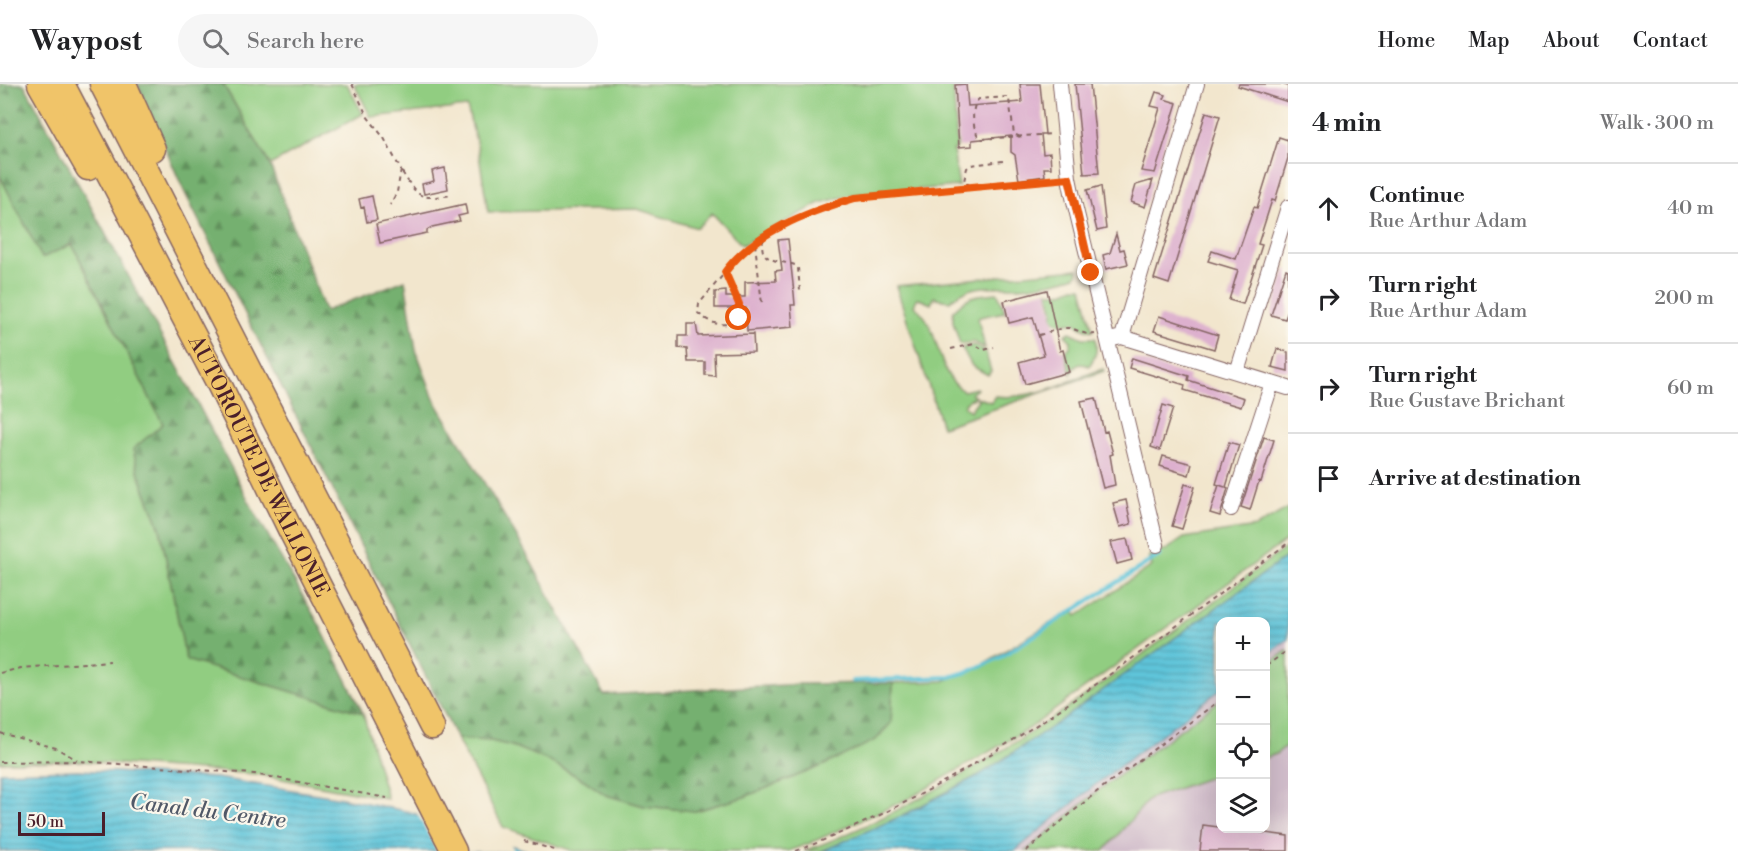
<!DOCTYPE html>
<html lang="en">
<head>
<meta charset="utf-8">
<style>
	:root { --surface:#fff; --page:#f6f6f6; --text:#202124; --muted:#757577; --line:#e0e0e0 }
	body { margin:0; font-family:"Libre Bodoni",serif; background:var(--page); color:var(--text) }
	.controls { position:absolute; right:18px; bottom:18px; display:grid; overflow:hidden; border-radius:12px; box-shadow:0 6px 24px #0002 }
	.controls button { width:54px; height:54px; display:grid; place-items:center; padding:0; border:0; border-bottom:2px solid var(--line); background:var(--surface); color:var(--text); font:30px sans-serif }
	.scale { position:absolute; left:18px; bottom:15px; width:87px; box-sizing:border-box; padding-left:6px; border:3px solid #4a1f2b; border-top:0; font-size:16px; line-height:21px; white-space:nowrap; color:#4a1f2b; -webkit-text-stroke:4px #fbf7ec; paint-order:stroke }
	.stop { position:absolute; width:18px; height:18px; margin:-14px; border:4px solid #ea580c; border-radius:50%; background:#fff }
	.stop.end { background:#ea580c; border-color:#fff; box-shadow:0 2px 6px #0008 }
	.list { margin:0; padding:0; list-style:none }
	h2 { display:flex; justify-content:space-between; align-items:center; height:78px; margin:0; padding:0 24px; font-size:26px }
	h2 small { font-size:20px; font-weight:400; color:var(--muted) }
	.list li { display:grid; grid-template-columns:39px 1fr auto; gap:18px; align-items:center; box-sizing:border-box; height:90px; padding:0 24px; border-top:2px solid var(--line) }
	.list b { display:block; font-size:22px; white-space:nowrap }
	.list p { margin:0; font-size:20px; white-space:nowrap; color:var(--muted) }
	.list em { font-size:20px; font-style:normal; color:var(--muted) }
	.icon { flex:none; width:33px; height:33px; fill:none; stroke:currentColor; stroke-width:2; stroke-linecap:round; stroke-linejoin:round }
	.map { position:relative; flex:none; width:1288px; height:767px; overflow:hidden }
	header { display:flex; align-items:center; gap:36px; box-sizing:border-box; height:84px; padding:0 30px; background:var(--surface); border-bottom:2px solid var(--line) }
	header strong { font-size:28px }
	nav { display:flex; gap:33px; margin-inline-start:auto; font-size:21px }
	.search { width:420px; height:54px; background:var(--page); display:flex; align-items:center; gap:15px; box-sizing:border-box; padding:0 21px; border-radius:33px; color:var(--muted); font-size:22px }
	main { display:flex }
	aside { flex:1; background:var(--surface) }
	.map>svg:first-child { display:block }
</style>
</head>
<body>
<header>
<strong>Waypost</strong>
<div class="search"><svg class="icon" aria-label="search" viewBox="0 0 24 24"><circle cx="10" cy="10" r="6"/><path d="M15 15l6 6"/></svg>Search here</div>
<nav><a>Home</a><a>Map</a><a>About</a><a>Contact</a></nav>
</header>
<main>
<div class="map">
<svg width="1288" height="767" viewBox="0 0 1288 767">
	<defs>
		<pattern id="forest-firs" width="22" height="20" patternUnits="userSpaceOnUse" patternTransform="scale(1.5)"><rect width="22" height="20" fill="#74b06f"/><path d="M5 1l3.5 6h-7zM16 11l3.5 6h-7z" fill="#618f5b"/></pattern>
		<pattern id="water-rules" width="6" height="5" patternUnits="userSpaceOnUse" patternTransform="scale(1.5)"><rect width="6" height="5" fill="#5ec5da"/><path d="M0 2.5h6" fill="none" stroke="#509fb1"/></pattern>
	</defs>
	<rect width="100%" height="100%" fill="#fbf7ec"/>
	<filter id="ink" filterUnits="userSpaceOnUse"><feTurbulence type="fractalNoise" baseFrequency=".0167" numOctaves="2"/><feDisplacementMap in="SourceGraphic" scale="12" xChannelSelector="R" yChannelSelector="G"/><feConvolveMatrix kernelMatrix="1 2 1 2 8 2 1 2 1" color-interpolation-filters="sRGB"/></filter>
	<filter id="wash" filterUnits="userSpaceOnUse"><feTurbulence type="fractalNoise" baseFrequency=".008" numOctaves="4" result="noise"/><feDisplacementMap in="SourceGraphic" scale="24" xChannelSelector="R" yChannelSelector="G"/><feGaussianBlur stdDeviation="1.35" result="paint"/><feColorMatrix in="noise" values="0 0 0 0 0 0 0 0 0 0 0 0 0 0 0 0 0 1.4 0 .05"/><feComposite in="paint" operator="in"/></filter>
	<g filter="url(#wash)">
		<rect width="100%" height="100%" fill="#f2e6cd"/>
		<path fill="#d1bdcb" d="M1288 555V767H1015L1093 702 1220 606V744H1266V572Z"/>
		<path fill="#91cd81" stroke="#6e7656" stroke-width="1.5" d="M223 0H347L363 30 270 81Z
			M354 0H953L957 62 953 67 959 102 850 111 820 119 742 161 712 129 697 144 637 125 488 128 478 65 467 23 371 33Z
			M0 92 42 173 72 160 163 340 133 366 139 390 160 444 186 576 363 629 387 714 254 690 79 677 0 678Z
			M1078 185V188L1076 192C1061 197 1046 200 1030 202 1002 206 974 195 950 217L943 216 934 213 931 220 917 214 914 222C942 241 933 289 964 307L976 304 977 305 971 310 974 312 972 315 970 314 964 322 970 327 978 316 976 313 991 318 995 312C1031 317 1069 296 1103 285L1104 287 942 343 896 202Z
			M1074 203H1082L1093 247C1084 246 1079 240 1074 239 1065 238 1063 242 1053 236L1052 229 1054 228 1048 207C1058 212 1064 207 1074 203Z
			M998 209 1005 228 980 233 978 235 985 264 974 258 960 260 953 238V227C969 210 976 211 998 209Z
			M1070 248 1083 254H1095C1098 266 1096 272 1089 282 1080 278 1074 281 1071 290L1065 268 1070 263 1071 257 1065 251Z
			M974 261 985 267 991 287 988 291 972 282 962 264Z
			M1288 424V455L1030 644 910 714 808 760 788 767H573L503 743 457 655 491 657 512 662 547 676 584 696 606 711 644 722 696 727 744 713 824 681 891 639 893 599 943 597 975 585 1074 525 1077 532 1152 482 1149 472 1166 466 1184 454 1256 443Z
			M1288 462V472L1059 638 981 690 904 731 838 760 822 767H804C844 753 883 734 920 714 1052 644 1168 551 1288 462Z
			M1288 566V660L1276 670 1266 674V582Z
			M1220 616V690L1150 714 1104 767H1026L1099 706Z"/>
		<path fill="url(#forest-firs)" stroke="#5f684d" stroke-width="1.5" d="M0 0H24L191 307 253 425 320 542 363 629 186 576 160 444 139 390 133 365 163 340 72 160 42 174 0 92Z
			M137 0H223L270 81 325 227 405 196 416 266 434 315 521 460 604 611 801 600 893 599 891 639 876 656 824 681 744 713 695 727 644 722 606 711 584 696 547 676 512 662 491 657 457 655 184 107Z"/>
		<path fill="url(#water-rules)" stroke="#547282" stroke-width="1.5" d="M1288 472V555L1266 572V538H1220V606L1094 702 1015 767H822L904 731 981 690 1059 638Z
			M79 686 216 694 342 714 410 728 528 767H0V688Z"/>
		<path fill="#f2e6cd" d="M416 727 510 758 514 767H437Z"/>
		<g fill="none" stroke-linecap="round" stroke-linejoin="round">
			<path stroke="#5ec5da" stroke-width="4" d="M853 597 950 593 970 587 999 574 1160 471"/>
		</g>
		<g id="blocks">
			<path fill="#ddb0ce" d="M966 0 968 22 1022 18 1020 0H1040L1045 50H1041L1043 70 1050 69 1051 84H1044L1045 92 1019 96 1015 71 1011 68V52L972 56V62L959 63 955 1Z
				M1075 0H1090L1099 89 1084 90Z
				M1239 0H1282L1288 2V18L1238 2Z
				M1156 8 1166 11 1164 15 1177 19 1155 89 1141 87 1160 24 1151 22Z
				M1206 28 1220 32 1169 200 1154 195Z
				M1279 53 1288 56V74L1275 117 1272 116 1258 160 1262 161 1243 220 1229 216 1238 186 1208 177 1212 167 1236 175 1254 123 1257 124Z
				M445 84 448 105 424 110 422 100 434 97 432 87Z
				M1153 96 1145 123 1131 118 1136 101Z
				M1101 102 1106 145 1097 147 1087 106Z
				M372 112 377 136 367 138 364 123 361 124 359 115Z
				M465 120 467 130 458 132 460 137 432 143 427 146V149L380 159 376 140Z
				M1116 150 1120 166 1124 165 1128 180 1106 185 1103 171 1110 169Z
				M788 155 794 209 795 221H791L793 243 747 247 746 224H715V208L726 207V213H745V198L776 197 775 187 782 186 778 156Z
				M1286 185 1288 186V227L1285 235 1271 231Z
				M1047 206 1057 253 1060 267 1063 266 1069 288 1025 300 1019 278 1044 271 1033 233 1009 239 1004 217Z
				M1159 232 1218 251 1214 265 1154 247Z
				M687 240H696L698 252 753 250 754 268 714 269 715 292 705 291V278H688L687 265 678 264V252H687Z
				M1277 265 1288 268V287L1272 283Z
				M1132 274 1189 292 1188 296 1244 314 1241 323 1184 306 1185 301 1129 284Z
				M1096 314 1104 348 1107 347 1113 370 1110 371 1115 401 1103 404 1081 317Z
				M1163 321 1173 324 1160 366 1151 363Z
				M1264 353 1274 356 1261 398 1259 397 1250 426 1241 423Z
				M1229 358 1239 361 1226 403 1228 404 1220 432 1210 429 1219 401 1225 403 1216 400Z
				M1163 372 1192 380 1189 391 1160 382Z
				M1185 400 1195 403 1182 445 1172 442Z
				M1126 416 1131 440 1120 443 1113 419Z
				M1127 455 1132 476 1117 480 1111 458Z
				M1203 741 1288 752V767H1200Z"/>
		</g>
	</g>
	<g filter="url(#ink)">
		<use href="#blocks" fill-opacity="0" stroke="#856564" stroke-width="1.5"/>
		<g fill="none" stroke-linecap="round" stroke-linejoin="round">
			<defs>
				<path id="minor" d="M1060 0 1069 94 1073 113 1157 461
					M1122 253 1197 0
					M1113 255 1122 253 1288 304
					M1237 288 1288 123
					M1231 425 1272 299"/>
				<g id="motorway">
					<path d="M40 0 88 84"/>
					<path id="s1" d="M62 0 219 300 290 445 454 767"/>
					<path d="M102 0 432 643"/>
					<path d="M124 0 153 65"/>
				</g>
			</defs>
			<use href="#minor" stroke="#856564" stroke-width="16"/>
			<use href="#motorway" stroke="#856564" stroke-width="27"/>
			<path stroke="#856564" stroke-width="2" stroke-dasharray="4.5 4.5" stroke-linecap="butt" d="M352 0 367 32 384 54 401 86 397 108 390 121
				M1020 53 1014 50 1009 15 1007 13 979 15C970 22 972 48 981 55L1053 50
				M402 88C420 116 420 115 453 111
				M970 102 964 97 967 84 971 81 1003 77
				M764 154C756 178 778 176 795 181L798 184 800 207
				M755 160 762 220
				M725 188C732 203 747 225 734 239 719 242 711 240 698 229L699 220 741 169 785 140 822 124 855 114 1057 95
				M1039 251C1048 249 1061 243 1070 244 1079 246 1085 252 1095 250
				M951 265 974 260 984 266 994 263
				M1266 582 1288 566
				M0 589 21 584 110 577
				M0 649 56 664 77 676
				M0 678 79 677 254 690 387 714
				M524 757 558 767
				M796 767C980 698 1132 574 1288 459
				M1026 767 1099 706 1220 616"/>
			<use href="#minor" stroke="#fff" stroke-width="14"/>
			<use href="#motorway" stroke="#f0c469" stroke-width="24"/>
		</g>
	</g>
	<g fill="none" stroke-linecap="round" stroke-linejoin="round" filter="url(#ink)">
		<path stroke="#ea580c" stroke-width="8" d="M739 234V220L725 188C755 147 808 128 855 114L1069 94 1091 189"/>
	</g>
	<g text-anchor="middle" stroke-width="4.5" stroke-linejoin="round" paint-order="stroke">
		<g font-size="21" fill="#4a1f2b" stroke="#fbf7ec">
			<text dy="7" stroke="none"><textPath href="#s1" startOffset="430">AUTOROUTE DE WALLONIE</textPath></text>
		</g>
		<g font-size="22" font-style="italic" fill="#515968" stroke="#fbf7ec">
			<text transform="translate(208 726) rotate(7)" y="8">Canal du Centre</text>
		</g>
	</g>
</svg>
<div class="controls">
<button>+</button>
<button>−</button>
<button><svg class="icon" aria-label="locate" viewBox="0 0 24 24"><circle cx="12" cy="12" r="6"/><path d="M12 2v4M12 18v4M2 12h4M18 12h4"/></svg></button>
<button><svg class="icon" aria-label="layers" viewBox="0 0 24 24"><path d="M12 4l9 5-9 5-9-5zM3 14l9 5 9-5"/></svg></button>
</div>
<div class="scale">50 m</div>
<div class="stop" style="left:739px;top:234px"></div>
<div class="stop end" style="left:1091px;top:189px"></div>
</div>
<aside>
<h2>4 min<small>Walk · 300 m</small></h2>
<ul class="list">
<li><svg class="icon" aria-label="ahead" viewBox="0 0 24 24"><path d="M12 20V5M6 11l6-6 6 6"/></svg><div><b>Continue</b><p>Rue Arthur Adam</p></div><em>40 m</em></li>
<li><svg class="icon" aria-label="right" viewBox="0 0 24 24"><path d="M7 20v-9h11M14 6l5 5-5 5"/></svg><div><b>Turn right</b><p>Rue Arthur Adam</p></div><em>200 m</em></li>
<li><svg class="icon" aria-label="right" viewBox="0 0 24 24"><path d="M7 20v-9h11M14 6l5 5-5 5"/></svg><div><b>Turn right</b><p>Rue Gustave Brichant</p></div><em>60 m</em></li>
<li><svg class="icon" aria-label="arrive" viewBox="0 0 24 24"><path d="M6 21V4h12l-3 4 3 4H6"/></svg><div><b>Arrive at destination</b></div></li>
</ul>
</aside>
</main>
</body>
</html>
